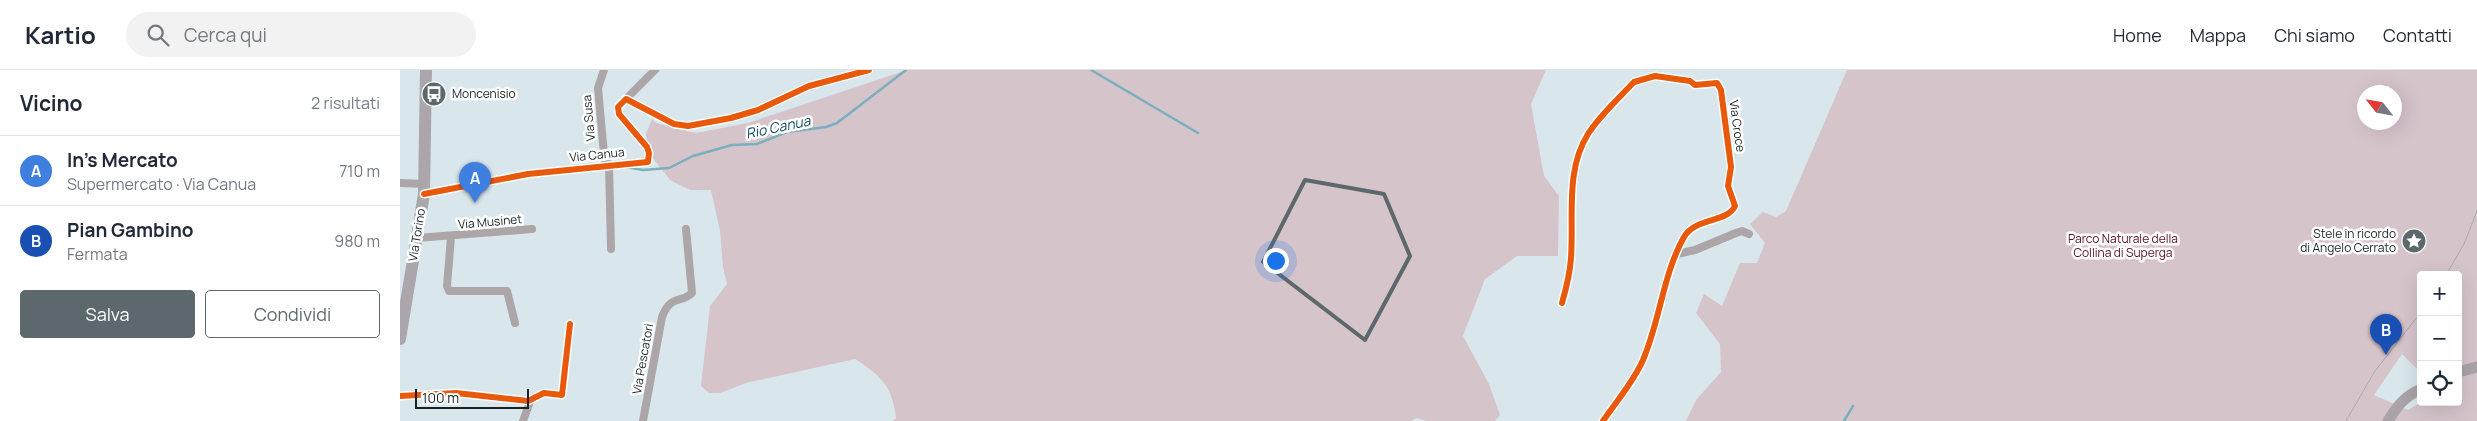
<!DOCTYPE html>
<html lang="it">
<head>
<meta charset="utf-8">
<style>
	:root { --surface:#fff; --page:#f2f2f3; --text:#1f2937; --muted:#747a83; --line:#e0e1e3; --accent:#5c686b }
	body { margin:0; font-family:Manrope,sans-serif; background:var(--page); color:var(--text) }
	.controls { position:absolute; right:15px; bottom:15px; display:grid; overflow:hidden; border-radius:5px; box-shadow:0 5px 20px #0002 }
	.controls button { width:45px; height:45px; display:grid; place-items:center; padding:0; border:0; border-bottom:1px solid var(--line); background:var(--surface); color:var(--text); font:25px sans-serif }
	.compass { position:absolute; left:1957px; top:15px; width:45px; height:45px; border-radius:50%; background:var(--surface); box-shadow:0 5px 20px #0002; rotate:301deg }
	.scale { position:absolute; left:15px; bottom:12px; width:114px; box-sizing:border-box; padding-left:5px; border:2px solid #192326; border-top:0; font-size:14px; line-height:18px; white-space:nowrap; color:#192326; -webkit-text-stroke:4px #fff; paint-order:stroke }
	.you { position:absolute; left:875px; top:190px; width:18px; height:18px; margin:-12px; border:4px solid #fff; border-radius:50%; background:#1a73e8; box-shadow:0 0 0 8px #1a73e833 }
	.badge { display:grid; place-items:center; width:32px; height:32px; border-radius:50%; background:var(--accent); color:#fff; font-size:16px; font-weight:700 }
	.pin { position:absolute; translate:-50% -41px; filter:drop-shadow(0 1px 2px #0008) }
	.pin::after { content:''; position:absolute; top:26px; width:18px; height:15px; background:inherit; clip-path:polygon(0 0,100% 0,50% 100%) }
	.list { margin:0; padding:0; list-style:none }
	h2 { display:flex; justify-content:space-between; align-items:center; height:65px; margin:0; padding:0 20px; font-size:21px }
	h2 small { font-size:16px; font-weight:400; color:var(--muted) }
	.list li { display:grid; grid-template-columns:32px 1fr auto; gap:15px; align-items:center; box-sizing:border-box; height:70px; padding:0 20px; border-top:1px solid var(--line) }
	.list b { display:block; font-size:19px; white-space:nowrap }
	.list p { margin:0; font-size:16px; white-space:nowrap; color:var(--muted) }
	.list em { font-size:16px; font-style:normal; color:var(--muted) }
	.actions { display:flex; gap:10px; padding:15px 20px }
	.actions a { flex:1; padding:11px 0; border:1px solid var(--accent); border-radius:5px; text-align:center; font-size:18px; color:var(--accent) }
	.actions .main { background:var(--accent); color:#fff }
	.icon { flex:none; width:28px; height:28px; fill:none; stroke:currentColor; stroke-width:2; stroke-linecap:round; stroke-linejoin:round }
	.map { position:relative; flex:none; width:2077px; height:351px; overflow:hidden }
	header { display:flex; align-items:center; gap:30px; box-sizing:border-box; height:70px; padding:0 25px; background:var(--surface); border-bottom:1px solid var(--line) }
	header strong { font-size:24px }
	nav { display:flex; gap:28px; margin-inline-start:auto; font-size:18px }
	.search { width:350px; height:45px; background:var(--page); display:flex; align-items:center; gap:12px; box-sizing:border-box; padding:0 18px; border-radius:28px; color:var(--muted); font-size:19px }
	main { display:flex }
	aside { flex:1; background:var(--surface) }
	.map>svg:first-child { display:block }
</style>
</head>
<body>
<header>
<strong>Kartio</strong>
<div class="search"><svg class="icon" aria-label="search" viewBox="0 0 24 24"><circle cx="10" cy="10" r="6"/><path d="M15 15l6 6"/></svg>Cerca qui</div>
<nav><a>Home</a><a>Mappa</a><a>Chi siamo</a><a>Contatti</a></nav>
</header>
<main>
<aside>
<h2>Vicino<small>2 risultati</small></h2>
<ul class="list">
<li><span class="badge" style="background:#3f7fe0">A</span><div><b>In's Mercato</b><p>Supermercato · Via Canua</p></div><em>710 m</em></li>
<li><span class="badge" style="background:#1a4fb4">B</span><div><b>Pian Gambino</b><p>Fermata</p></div><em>980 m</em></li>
</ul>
<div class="actions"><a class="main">Salva</a><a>Condividi</a></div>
</aside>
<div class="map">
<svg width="2077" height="351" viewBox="0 0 2077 351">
	<rect width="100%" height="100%" fill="#d9e7ec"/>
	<path fill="#d6c4cb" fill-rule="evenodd" d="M507 0H1146L1131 34 1144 106 1159 126 1158 186H1117L1085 209 1063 266 1089 314 1100 345 1095 351H1027L1017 348 1011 351H493L496 348C492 315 481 306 455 289L346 313 320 323H309L301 316 310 236 327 214 323 197 320 161 311 120H290L270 110 249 83 246 64 252 49 256 53 296 63 348 53Z
		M1447 0H2077V351H1286L1296 330 1321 302 1320 274 1296 243 1304 224 1322 236 1340 193H1357L1365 173 1350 154 1363 142 1376 147 1386 141ZM1964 22H1994V52H1964ZM2021 205H2058V332H2022L2008 340 1974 325 2002 284 2021 303Z"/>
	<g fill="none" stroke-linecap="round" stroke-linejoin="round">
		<path stroke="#7aafbf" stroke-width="2.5" d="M691 0 798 63
			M226 97 243 100 269 98 293 86 332 75 357 74 387 62 426 57 437 53 506 0
			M1444 351 1453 336"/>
		<path stroke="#ada6a9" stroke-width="8" d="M204 0 198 18 205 95
			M226 29 255 0
			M209 94 211 179
			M0 113 24 114
			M24 124 128 104 248 92 249 83 247 77 219 44 218 37 226 29 274 54 288 56 331 48 358 40 409 16 469 0
			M51 167 47 216 49 221H107L115 253
			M17 168 132 159
			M1277 184 1295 180 1336 163 1342 161 1349 164
			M1162 233C1166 219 1170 203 1171 188 1174 146 1165 101 1188 64 1200 45 1219 28 1234 12L1255 6 1290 11 1295 15 1317 13 1321 20 1331 97 1328 116 1335 136C1327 153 1296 147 1284 167 1263 204 1260 251 1243 290 1234 311 1216 332 1203 351
			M0 326 56 323 128 331 144 323 162 325 170 254
			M123 351 131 329
			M243 351 262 247C271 224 280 234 292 223L286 159"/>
		<path stroke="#aaa4a8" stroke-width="11" d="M2058 302 2077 297
			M1988 351C1997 336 2005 326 2021 319"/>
		<path stroke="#aba6ab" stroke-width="12" d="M0 269 24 124 26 0"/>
		<path stroke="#a9aaad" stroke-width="1" d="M2046 205 2064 174 2077 141
			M1946 351 1975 301 2021 242"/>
		<defs>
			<path id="cycleway" d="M24 124 128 104 248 92 249 83 247 77 219 44 218 37 226 29 274 54 288 56 331 48 358 40 409 16 469 0
				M1162 233C1166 219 1170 203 1171 188 1174 146 1165 101 1188 64 1200 45 1219 28 1234 12L1255 6 1290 11 1295 15 1317 13 1321 20 1331 97 1328 116 1335 136C1327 153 1296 147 1284 167 1263 204 1260 251 1243 290 1234 311 1216 332 1203 351
				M0 326 56 323 128 331 144 323 162 325 170 254"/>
		</defs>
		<use href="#cycleway" stroke="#fff" stroke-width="9"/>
		<use href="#cycleway" stroke="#e8590c" stroke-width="6"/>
	</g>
	<path fill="none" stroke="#5c686b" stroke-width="4" stroke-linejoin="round" d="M905 110 984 124 1010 186 965 270 863 192Z"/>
	<defs>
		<symbol id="bus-disc" viewBox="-11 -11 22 22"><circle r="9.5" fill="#5c686b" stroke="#fff"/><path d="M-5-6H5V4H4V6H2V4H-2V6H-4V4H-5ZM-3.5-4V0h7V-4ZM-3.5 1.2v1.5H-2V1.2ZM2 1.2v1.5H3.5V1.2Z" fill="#fff"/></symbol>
		<symbol id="sight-disc" viewBox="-11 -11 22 22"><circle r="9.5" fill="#5c686b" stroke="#fff"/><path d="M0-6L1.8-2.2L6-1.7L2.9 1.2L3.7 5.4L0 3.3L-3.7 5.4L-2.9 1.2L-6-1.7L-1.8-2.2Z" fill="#fff"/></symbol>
	</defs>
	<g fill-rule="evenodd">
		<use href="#bus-disc" x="20" y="10" width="28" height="28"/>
		<use href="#sight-disc" x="2000" y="157" width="28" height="28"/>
	</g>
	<g text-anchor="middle" stroke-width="5" stroke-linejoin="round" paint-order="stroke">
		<g font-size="12" fill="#192326" stroke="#fff" text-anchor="start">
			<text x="52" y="28">Moncenisio</text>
			<text x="1996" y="168" text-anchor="end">Stele in ricordo<tspan x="1996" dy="14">di Angelo Cerrato</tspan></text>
		</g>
		<g font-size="12" fill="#192326" stroke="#fff">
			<text transform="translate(189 48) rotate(-95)" y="4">Via Susa</text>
			<text transform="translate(1337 56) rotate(82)" y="4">Via Croce</text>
			<text transform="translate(197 85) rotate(-6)" y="4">Via Canua</text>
			<text transform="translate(90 152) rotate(-5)" y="4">Via Musinet</text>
			<text transform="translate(17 165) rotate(-81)" y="4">Via Torino</text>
			<text transform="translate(243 289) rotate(-80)" y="4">Via Pescatori</text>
		</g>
		<g font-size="12" fill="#591029" stroke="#fff">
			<text x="1723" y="173">Parco Naturale della<tspan x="1723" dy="14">Collina di Superga</tspan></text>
		</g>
		<g font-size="14" font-style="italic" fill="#114d5d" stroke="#fff">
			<text transform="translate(378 57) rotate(-12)" y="5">Rio Canua</text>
		</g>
	</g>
</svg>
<div class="controls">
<button>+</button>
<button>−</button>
<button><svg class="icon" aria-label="locate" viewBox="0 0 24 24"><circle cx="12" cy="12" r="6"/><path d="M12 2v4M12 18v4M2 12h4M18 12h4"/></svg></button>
</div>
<svg class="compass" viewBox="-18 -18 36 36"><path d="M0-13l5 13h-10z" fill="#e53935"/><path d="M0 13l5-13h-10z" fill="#747a83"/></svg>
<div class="scale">100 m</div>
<div class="you"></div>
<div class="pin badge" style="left:75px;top:133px;background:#3f7fe0">A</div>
<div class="pin badge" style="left:1986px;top:285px;background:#1a4fb4">B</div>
</div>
</main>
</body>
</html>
